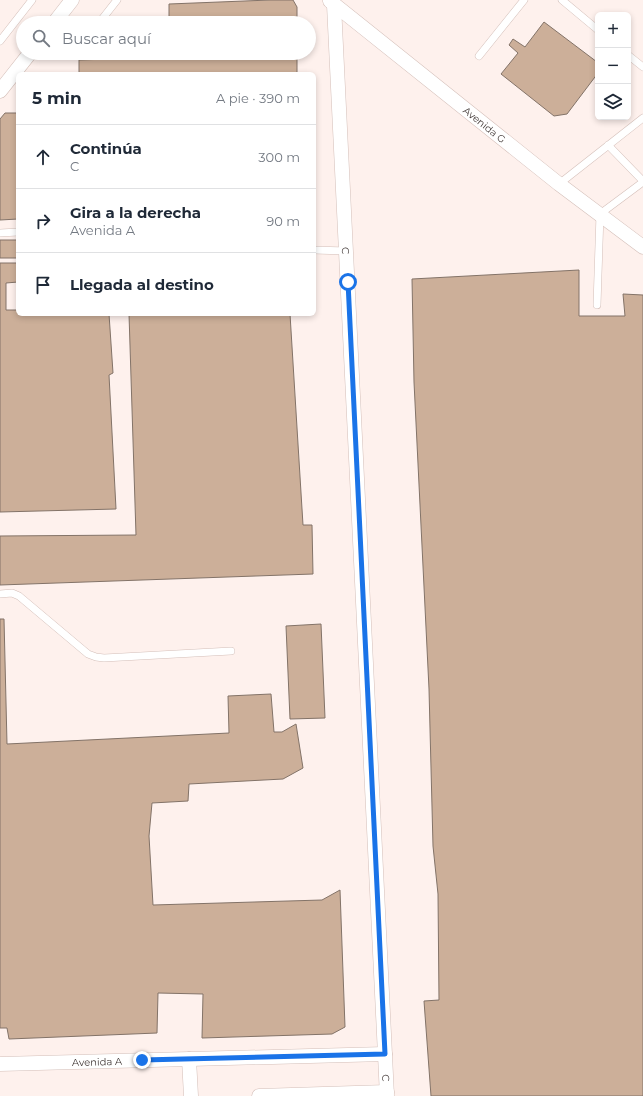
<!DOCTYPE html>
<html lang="es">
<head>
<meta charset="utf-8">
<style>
	:root { --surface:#fff; --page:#f6f6f7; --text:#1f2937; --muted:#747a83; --line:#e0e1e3 }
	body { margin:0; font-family:Montserrat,sans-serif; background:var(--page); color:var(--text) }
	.controls { position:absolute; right:12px; top:12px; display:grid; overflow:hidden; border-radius:6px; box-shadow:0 2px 6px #0003 }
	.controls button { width:36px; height:36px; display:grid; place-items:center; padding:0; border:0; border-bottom:1px solid var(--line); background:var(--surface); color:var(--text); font:20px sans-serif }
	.stop { position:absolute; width:12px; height:12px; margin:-9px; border:3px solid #1a73e8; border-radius:50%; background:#fff }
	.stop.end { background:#1a73e8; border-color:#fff; box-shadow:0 1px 4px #0008 }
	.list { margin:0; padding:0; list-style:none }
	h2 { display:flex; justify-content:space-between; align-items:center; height:52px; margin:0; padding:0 16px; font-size:17px }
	h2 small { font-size:13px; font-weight:400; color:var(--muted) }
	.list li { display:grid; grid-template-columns:26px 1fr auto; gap:12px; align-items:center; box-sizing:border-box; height:64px; padding:0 16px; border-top:1px solid var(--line) }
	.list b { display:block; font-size:15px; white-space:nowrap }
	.list p { margin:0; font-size:13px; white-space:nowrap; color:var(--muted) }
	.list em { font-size:13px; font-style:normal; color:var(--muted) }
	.icon { flex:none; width:22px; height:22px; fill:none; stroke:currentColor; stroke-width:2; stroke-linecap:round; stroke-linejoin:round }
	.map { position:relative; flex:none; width:643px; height:1096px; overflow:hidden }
	.search { position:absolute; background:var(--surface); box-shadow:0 2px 6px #0003; left:16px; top:16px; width:300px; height:44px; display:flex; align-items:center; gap:10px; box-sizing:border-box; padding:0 14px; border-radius:22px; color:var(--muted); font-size:15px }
	.panel { position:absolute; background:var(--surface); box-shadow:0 2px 6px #0003; left:16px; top:72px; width:300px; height:244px; border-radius:6px }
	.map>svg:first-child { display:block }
</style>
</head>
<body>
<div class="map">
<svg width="643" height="1096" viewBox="0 0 643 1096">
	<rect width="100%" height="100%" fill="#fef1ed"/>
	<path fill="#ccaf99" stroke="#837368" d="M270 0H293L297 7V23H169V4Z
		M544 22 597 62H598V73L567 114 554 116 501 74 518 53 509 45 513 39 525 47Z
		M168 53H297V74H76H79V60L168 57Z
		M5 113H18V219L0 220V119Z
		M0 240H18V258H0Z
		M0 263H18V282L6 283V310H18V314H109L113 373 109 375 116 509 0 512Z
		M579 270V316H625L623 294 643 295V1096H431L424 1001 439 1000 438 894 433 846 429 689 414 382 412 279Z
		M129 314H290L303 525H312L313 574 0 585V536L136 535Z
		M0 619H4L7 744 229 733 228 696 271 694 274 732H282L296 724 303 768 283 779 189 784 188 801 152 803 149 836 153 905 322 900 340 890 345 1027 332 1034 202 1038 203 994 158 993 157 1033 9 1039 7 1028H0Z
		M321 624 325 718 290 719 286 626Z"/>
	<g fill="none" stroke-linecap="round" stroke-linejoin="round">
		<defs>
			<path id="service" d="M562 0 598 30
				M99 23 117 0
				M0 41 32 0
				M628 55 643 67
				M479 56 524 0
				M608 145 643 181
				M559 184 643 118
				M0 233 18 232
				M314 250 346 251
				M597 305 600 214 643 182
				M0 594 12 593 19 596 88 654 96 657 104 658 231 651"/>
			<g id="minor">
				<path id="s1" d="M330 1 559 184 643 247"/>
				<path id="s2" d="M334 5 387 1096"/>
				<path d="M54 23 72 0"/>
				<path d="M0 91 30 53"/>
				<path d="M189 1059 191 1096"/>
				<path id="s3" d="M0 1064 385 1054"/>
				<path d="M259 1096 387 1092"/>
			</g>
		</defs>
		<use href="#service" stroke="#d4bfb9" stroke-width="8"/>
		<use href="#minor" stroke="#d4bfb9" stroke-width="15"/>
		<use href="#service" stroke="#fff" stroke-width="7"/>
		<use href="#minor" stroke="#fff" stroke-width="14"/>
	</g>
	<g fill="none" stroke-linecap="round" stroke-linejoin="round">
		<path stroke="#1a73e8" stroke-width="5" d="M142 1060 385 1054 348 282"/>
	</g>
	<g text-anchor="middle" stroke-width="3" stroke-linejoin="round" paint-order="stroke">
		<g font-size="10" fill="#423937" stroke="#fef1ed">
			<text dy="4" stroke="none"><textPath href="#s1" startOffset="198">Avenida G</textPath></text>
			<text dy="4" stroke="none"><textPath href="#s2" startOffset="246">C</textPath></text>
			<text dy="4" stroke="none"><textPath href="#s3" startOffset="97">Avenida A</textPath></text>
			<text dy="4" stroke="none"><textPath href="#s2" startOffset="1074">C</textPath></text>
		</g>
	</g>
</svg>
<div class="controls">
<button>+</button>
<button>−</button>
<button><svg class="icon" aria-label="layers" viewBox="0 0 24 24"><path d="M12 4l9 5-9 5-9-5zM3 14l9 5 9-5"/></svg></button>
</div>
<div class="stop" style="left:348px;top:282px"></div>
<div class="stop end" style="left:142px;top:1060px"></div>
<div class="search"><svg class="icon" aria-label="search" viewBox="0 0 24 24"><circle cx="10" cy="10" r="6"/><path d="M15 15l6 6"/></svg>Buscar aquí</div>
<section class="panel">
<h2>5 min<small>A pie · 390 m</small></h2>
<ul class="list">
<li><svg class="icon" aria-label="ahead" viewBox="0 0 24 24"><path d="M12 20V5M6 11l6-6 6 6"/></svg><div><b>Continúa</b><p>C</p></div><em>300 m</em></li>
<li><svg class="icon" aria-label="right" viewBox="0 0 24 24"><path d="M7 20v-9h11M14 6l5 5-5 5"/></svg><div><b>Gira a la derecha</b><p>Avenida A</p></div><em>90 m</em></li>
<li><svg class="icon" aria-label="arrive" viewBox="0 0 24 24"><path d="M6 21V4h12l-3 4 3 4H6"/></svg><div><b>Llegada al destino</b></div></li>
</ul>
</section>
</div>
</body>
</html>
